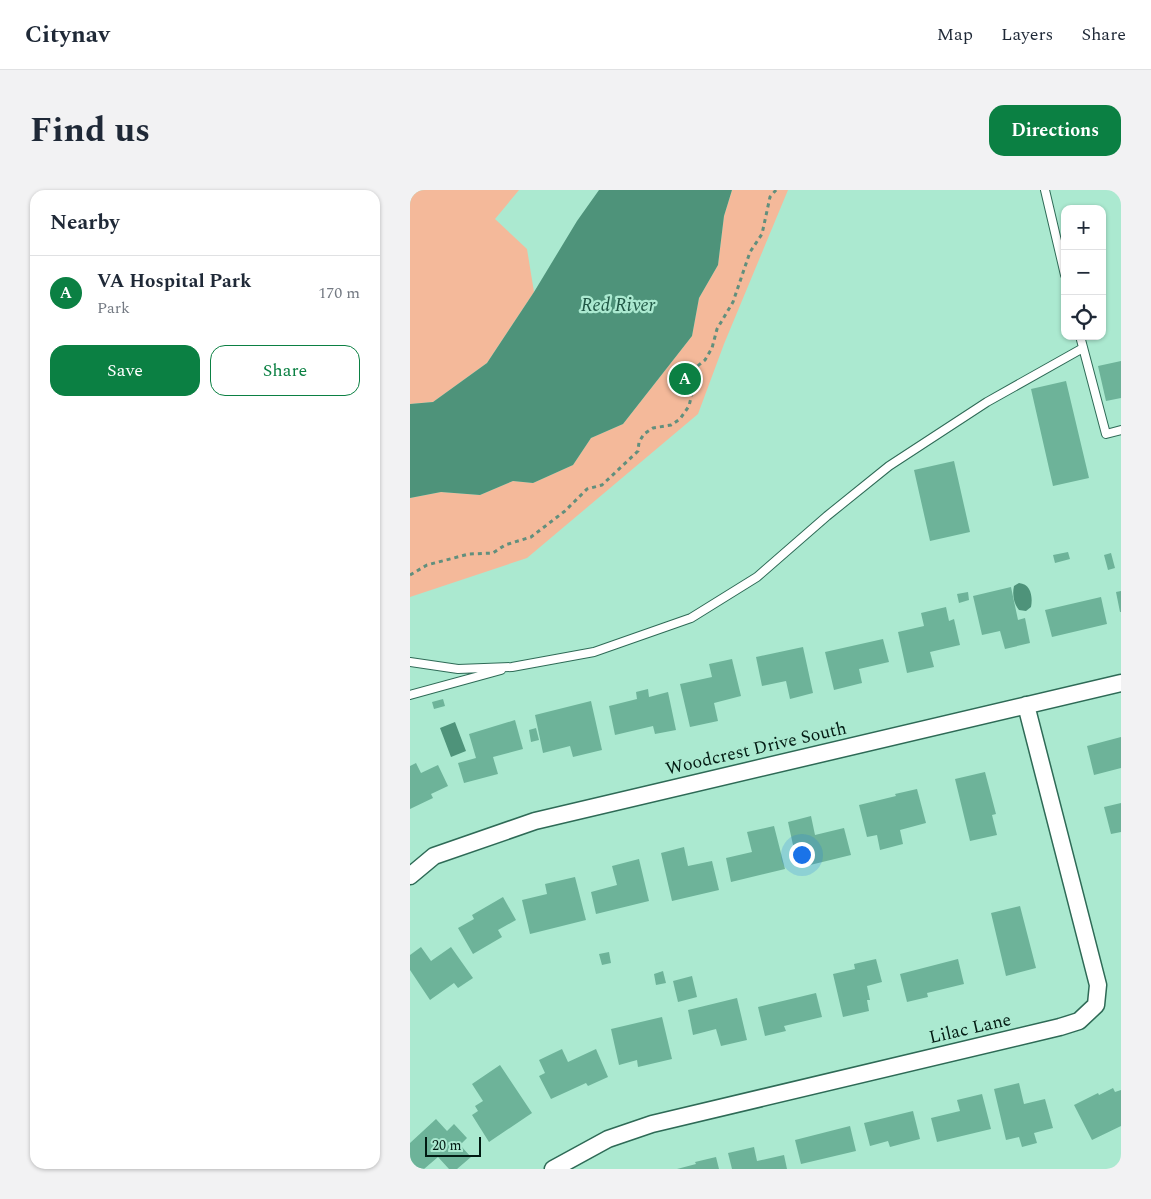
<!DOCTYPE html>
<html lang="en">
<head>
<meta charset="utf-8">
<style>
	:root { --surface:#fff; --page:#f2f2f3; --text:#1f2937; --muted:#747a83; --line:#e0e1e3; --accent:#0b8043 }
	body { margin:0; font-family:Spectral,serif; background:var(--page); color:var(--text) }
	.controls { position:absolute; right:15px; top:15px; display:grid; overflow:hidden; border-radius:10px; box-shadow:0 1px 4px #0004 }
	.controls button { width:45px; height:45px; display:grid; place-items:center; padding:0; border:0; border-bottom:1px solid var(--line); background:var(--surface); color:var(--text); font:25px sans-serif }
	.scale { position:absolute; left:15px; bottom:12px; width:56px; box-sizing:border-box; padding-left:5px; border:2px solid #021a12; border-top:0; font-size:14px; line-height:18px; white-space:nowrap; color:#021a12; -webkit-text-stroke:4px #abe9d0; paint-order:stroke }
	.you { position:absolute; left:391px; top:664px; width:18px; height:18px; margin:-12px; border:4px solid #fff; border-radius:50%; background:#1a73e8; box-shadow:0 0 0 8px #1a73e833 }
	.badge { display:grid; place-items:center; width:32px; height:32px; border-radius:50%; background:var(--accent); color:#fff; font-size:16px; font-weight:700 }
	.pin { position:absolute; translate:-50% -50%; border:2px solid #fff; box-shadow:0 1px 5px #0006 }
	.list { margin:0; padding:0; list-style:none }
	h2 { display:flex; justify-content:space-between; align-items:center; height:65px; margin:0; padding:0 20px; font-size:21px }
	h2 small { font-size:16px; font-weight:400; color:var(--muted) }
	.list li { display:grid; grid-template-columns:32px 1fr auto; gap:15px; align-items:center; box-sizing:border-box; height:75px; padding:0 20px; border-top:1px solid var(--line) }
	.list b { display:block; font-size:19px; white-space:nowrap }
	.list p { margin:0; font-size:16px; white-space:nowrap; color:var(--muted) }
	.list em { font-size:16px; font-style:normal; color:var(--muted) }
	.actions { display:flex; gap:10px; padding:15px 20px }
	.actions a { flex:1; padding:11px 0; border:1px solid var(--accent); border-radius:15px; text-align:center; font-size:18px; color:var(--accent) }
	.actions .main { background:var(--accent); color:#fff }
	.icon { flex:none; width:28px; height:28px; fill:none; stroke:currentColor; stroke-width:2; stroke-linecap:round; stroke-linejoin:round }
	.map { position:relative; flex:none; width:711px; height:979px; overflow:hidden; border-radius:15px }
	header { display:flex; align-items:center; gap:30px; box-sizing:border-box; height:70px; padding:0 25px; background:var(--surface); border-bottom:1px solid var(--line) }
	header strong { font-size:24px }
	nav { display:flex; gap:28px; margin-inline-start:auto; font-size:18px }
	.intro { display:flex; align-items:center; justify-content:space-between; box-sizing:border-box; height:120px; padding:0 30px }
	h1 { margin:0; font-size:35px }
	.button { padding:12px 22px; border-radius:15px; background:var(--accent); color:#fff; font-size:18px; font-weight:700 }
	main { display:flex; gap:30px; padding:0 30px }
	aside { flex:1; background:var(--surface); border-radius:15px; box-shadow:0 1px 4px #0004 }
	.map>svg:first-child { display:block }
</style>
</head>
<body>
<header>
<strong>Citynav</strong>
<nav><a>Map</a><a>Layers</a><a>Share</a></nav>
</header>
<div class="intro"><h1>Find us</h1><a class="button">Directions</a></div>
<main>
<aside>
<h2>Nearby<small></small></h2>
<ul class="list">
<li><span class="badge">A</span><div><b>VA Hospital Park</b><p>Park</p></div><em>170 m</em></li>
</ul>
<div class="actions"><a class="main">Save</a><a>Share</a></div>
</aside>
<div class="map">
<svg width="711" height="979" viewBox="0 0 711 979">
	<rect width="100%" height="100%" fill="#abe9d0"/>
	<path fill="#f4b99a" d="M0 0H109L85 29 117 59 124 102 77 173 23 212 0 214Z
		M322 0H378L314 154 288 224 117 368 0 407V308L31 302 70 305 103 291 123 293 163 275 181 248 213 234 282 146 289 108 308 75 314 26Z"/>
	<path fill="#4e937a" d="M189 0H322L314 26 308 75 289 108 282 146 213 234 181 248 163 275 123 293 103 291 70 305 31 302 0 308V214L23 212 77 173 124 102 167 31Z
		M609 393C621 394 623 407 621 417L616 421 609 420C604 414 602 405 604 396Z
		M45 532 56 561 41 567 30 538Z"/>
	<path fill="#6db399" d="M711 171V208L696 211 688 176Z
		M656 191 679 288 643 296 621 199Z
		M544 271 560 342 520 351 504 280Z
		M658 362 660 369 645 373 643 365Z
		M701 363 705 378 698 380 694 365Z
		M601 397 608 430 615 428 620 453 595 459 590 441 572 445 563 406Z
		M711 401V422H710L706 402Z
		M558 402 559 410 549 413 547 404Z
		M691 407 697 434 642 447 635 420Z
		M536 417 539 431 544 429 550 455 520 462 524 477 497 483 488 442 514 436 511 423Z
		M473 449 479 472 449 479 452 493 424 500 415 462Z
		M393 457 403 503 380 509 376 491 352 496 346 467Z
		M322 469 331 506 304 513 308 531 280 537 270 494 302 487 299 474Z
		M238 499 239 507 258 502 266 540 245 544 243 536 205 545 199 516 227 509 226 502Z
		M33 509 35 516 24 519 22 512Z
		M181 511 192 560 163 567 160 556 133 563 125 525Z
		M105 530 113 559 83 567 88 584 54 593 48 573 66 568 59 544Z
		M126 538 129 550 121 552 119 540Z
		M711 547V578L684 585 677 556Z
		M6 573 11 583 28 575 38 596 21 604 23 608 0 619V576Z
		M575 582 586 624 582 625 587 645 560 651 545 589Z
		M507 599 516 633 490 640 493 654 470 660 467 645 457 647 449 615 486 606 485 604Z
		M711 613V642L701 644 694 617Z
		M401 626 405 645 434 638 441 665 396 676 390 654 383 655 378 632Z
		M364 636 375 679 321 692 316 668 342 662 337 642Z
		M274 657 278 676 302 671 309 700 262 711 251 663Z
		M229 669 239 711 186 724 181 702 207 695 202 676Z
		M165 687 176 730 120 744 112 710 137 704 135 694Z
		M93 707 106 730 88 740 92 747 63 764 48 738 64 729 62 725Z
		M610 716 626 778 596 786 581 723Z
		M11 757 21 771 41 757 63 788 48 798 44 793 20 810 0 780V765Z
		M199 762 201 773 192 775 189 764Z
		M466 769 472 792 457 796 460 810H457L459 821 433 827 423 784 445 779 444 774Z
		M548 769 554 794 517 803 518 807 497 812 490 784Z
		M253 781 256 793 246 795 244 784Z
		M282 786 287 807 268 812 263 791Z
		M406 803 412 827 374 836 376 841 355 846 348 817Z
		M327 808 337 850 311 856 306 839 283 845 278 820Z
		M252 827 262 869 228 877 227 870 209 875 201 839Z
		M152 859 158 872 186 859 198 887 178 896 176 893 141 909 129 886 135 883 129 870Z
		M90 875 122 923 79 952 62 925 68 921 65 916 73 911 62 894Z
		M609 893 614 914 635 909 643 938 624 943 627 953 612 957 609 947 596 950 584 899Z
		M703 898 705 902 711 900V936L682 950 664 915 688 903 689 905Z
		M572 904 581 939 527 952 521 928 550 921 547 910Z
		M503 921 510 949 480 957 478 951 460 956 454 933Z
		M26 929 37 941 44 934 57 948 50 955 61 967 47 979H39L28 967 14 979H2L0 977V953Z
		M440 936 446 961 391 974 385 950Z
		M344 957 347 971 374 965 377 979H322L318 963Z
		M306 967 309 979H267L286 974 285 972Z"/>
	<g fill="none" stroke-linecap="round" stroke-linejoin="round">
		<defs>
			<path id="lane" d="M635 0 655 85
				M670 146 696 244 711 240
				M0 472 48 479 102 477 184 462 281 428 347 387 417 326 479 276 577 212 673 158
				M0 505 91 480"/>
			<path id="street" d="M0 686 24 666 125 631 711 493
				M143 979 198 949 242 934 650 837 669 831 686 815 688 795 616 515"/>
		</defs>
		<use href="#lane" stroke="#2e6a56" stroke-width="10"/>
		<use href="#street" stroke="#2e6a56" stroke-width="19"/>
		<path stroke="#618f7d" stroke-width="3" stroke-dasharray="4 4" stroke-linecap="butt" d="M0 385 17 375 59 364 83 363 95 355 121 347 155 321 177 299 192 295 228 261 229 252 234 244 243 238 261 235 270 229 279 216 284 195 285 178 295 170 302 158 307 139 323 112 340 62 352 44 360 7 366 0"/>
		<use href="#lane" stroke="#fff" stroke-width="8"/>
		<use href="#street" stroke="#fff" stroke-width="16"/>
	</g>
	<g text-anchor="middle" stroke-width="4.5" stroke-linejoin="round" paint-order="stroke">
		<g font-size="18" fill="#021a12" stroke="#abe9d0">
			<text transform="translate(346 558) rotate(-13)" y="6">Woodcrest Drive South</text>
			<text transform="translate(560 838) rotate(-13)" y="6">Lilac Lane</text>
		</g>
		<g font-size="19" font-style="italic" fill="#205745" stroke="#abe9d0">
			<text x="208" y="121">Red River</text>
		</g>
	</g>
</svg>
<div class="controls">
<button>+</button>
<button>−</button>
<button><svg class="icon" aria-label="locate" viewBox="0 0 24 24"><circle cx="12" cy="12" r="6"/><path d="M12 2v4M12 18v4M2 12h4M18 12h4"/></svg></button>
</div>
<div class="scale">20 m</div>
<div class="you"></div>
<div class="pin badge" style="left:275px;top:189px">A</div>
</div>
</main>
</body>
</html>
